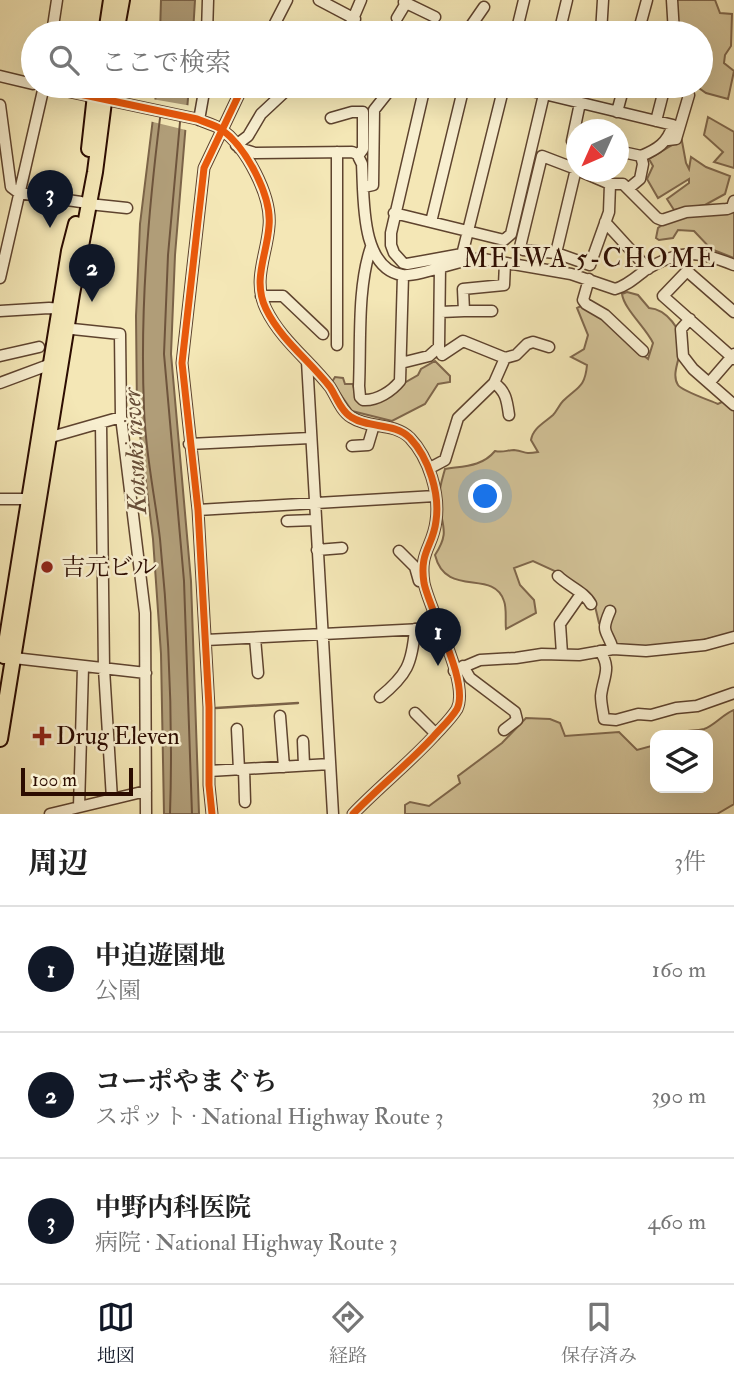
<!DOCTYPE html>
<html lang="ja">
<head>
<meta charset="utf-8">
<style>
	:root { --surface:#fff; --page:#f2f2f2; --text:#222; --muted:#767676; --line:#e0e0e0; --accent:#111827 }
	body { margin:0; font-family:"IM FELL Double Pica","Noto Serif JP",serif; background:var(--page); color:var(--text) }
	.controls { position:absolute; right:21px; bottom:21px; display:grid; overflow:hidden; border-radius:14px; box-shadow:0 7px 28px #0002 }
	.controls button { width:63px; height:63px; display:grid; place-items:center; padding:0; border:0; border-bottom:2px solid var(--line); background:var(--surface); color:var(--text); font:35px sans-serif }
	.compass { position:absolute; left:566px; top:119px; width:63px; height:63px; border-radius:50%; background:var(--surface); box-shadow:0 7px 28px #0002; rotate:225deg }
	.scale { position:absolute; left:21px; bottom:18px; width:112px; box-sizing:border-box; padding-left:7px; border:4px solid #2c0c01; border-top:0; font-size:19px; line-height:24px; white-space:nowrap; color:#2c0c01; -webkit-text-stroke:5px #f8efd0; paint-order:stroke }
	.you { position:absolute; left:486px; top:497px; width:24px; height:24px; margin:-18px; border:5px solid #fff; border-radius:50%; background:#1a73e8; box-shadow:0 0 0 10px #1a73e833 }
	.badge { display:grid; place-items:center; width:46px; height:46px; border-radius:50%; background:var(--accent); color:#fff; font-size:23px; font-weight:700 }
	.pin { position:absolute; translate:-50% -58px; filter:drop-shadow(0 2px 4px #0008) }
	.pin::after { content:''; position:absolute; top:37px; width:24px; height:21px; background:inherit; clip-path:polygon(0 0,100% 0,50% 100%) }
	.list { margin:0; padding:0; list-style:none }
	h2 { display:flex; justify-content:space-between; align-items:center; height:91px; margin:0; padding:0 28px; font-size:30px }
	h2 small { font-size:23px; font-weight:400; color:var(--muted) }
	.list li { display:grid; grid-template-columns:46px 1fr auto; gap:21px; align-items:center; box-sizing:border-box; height:126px; padding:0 28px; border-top:2px solid var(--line) }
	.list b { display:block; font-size:26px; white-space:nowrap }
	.list p { margin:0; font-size:23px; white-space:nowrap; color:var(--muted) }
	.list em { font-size:23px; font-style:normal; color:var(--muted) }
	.icon { flex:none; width:38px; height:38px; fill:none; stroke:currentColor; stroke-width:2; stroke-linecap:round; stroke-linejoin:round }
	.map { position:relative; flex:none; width:734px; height:814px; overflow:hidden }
	.search { position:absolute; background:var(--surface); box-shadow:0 7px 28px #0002; left:21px; right:21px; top:21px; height:77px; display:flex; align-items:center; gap:18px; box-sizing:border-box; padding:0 24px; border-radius:38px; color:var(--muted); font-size:26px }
	.sheet { height:469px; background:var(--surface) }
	nav { display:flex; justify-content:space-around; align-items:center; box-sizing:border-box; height:98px; border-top:2px solid var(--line); background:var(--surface); font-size:19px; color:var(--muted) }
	nav a { display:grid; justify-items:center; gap:4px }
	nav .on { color:var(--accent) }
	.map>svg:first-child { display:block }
</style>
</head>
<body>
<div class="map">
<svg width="734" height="814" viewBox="0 0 734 814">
	<rect width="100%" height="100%" fill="#f4e7b6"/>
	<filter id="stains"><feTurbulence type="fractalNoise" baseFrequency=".00286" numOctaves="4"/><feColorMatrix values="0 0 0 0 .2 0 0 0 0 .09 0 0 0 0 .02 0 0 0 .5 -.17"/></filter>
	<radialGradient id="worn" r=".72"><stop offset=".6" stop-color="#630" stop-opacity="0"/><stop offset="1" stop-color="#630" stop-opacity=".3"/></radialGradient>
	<path fill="#d2c297" stroke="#7f674c" stroke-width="2" d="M676 0H715L720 13 732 14 731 46 725 55 724 63 734 71 728 99 706 93 696 86H701V33H688L677 26Z
		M708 117 734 132V168L714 162 723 152 704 135Z
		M681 136 686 163 689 169 691 157 706 167 730 176 725 194 705 205 674 210 667 199 689 183V179L658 198 647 179 653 166 649 159 677 142Z
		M734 210V258L711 249 694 231 678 230 673 238 659 240 656 238 658 228C676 211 711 213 734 210Z
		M627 292 638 295 649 308C666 309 683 330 681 347 680 358 671 375 678 385 682 391 709 400 718 404L724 401 734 409V633C694 643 655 649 614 645L599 623 595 606 557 572 533 561 514 568 520 585 534 600 536 613 506 629C505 621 507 609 504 601 493 568 446 599 435 555 450 532 442 527 439 502 438 491 442 480 445 469 463 466 482 467 495 451 503 453 507 450 514 450 526 451 522 455 538 452L531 440C533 428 544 423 553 415 557 411 559 405 563 401 577 387 585 388 587 365L571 357 584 349 588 335 577 308 583 305C608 320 625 342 648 359L653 343C646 328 624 309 622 294Z
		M435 361 450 376V382L438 384 425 404 392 421 352 411 332 382 335 377 343 378 345 384H353L356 398 362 405 369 403 418 375 421 369Z
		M734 710V804L717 814H405V805L410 802 429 806 460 783 458 776 502 743 526 718 550 719 560 723 565 736 619 732 637 750 655 745V788H708V735H675C687 728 692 732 704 729 714 726 723 714 734 710Z"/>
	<path fill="#b09d78" stroke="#7b6348" stroke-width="2" d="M161 0H195L193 33H160Z
		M157 86H189L175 255 171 354 191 581 199 814H164L161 654 153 539 137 411 136 316 140 224Z"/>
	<path fill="#f4e7b6" d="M152 99 192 106 190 131 149 121Z"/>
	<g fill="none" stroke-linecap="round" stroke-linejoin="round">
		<path stroke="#6e543c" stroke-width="2" d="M160 118C148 215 140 310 144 408 145 452 155 496 160 539 169 630 173 723 170 814
			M180 122 168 255 164 354 184 581 192 814"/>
		<path stroke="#7b6348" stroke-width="2.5" d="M216 708 298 703"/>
		<defs>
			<path id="minor" d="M319 0 355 19
				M672 0 674 33
				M404 2 435 17
				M397 18 406 3
				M52 33 57 0
				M207 33 208 0
				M270 33 287 0
				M347 33 361 0
				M466 33 484 7
				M516 33 524 0
				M559 33 567 0
				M601 33 603 0
				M638 33 647 0
				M0 76 33 84
				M42 86 197 119C204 122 215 125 221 129 246 147 272 196 269 226 267 255 252 280 266 309 281 340 309 360 330 387 336 396 341 411 351 417 369 429 394 422 410 438 429 458 440 494 436 521 433 547 419 551 424 583 430 612 470 683 457 709 451 719 441 728 433 737 408 764 379 787 353 814
				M425 86 391 233V245L394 253 403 263 407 264 462 254
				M511 86 673 125C667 143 658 149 641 156L643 164 640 179 628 189
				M0 105 11 187 19 193 81 202
				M617 112 624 86
				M331 118 352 112H363V149L358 156
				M199 120 205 86
				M656 121 665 86
				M668 140 676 139 689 95
				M576 142 572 141 580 103
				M236 145 248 136 261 114 291 86
				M239 148 255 153 352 152 357 154 362 164C364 197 360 268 402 275 417 277 455 262 472 259H483L571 274 615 289C626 286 635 278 644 271 679 249 697 250 734 265
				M618 151 641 156
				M582 172 610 184
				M364 187 373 185 374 110 393 86
				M89 204 127 208
				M394 213 504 240 511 234 546 86
				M431 222 464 86
				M605 222 648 269
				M371 247C357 288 361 342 359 386L360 397 363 400C377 401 392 391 400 381L403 275
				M556 253 576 169 542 156 520 247 523 250 556 253 590 265 609 212 610 184H623L657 218 662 220 686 212 727 209 732 207 734 201
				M461 259 504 86
				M0 278 44 86
				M589 279 583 300 586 304 605 315 643 351
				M261 296H283L323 334
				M0 311 49 308 63 309
				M464 311H492
				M441 312 464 311 463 289 504 285 505 263
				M734 312 687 271 663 296 734 359
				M690 319 681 329 683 356 693 369 734 405
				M63 328 120 334 121 417 145 613 146 814
				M337 345V152
				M442 355 463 341 505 358
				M0 356 39 347
				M307 361 333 814
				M401 363 429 356 439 347 440 266
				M0 383 51 364
				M494 383C506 391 507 401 509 415
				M709 383 734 354
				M101 423 104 669 112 799
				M51 437 121 417
				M189 444 310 438
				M352 446 368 445 374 425
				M430 468 445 460 458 418 494 383 505 358 516 355 527 344 533 342 549 347
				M0 499H30
				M198 510 435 496
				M287 521 315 520
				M317 550 342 548
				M399 551 415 567 419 581
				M558 576C568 586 585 592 591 604
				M610 611C600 634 607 629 613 649
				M255 638 258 673
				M206 640 442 628
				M600 651C612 669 603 677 601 696 601 704 603 711 604 719L616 720 638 714 651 715 676 708 697 706 734 693
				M562 654 560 624 581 594
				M14 658 146 673
				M463 666 470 678 515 712 517 720 504 730
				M454 671 480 660 516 658 542 654 579 655 613 649 646 651 705 645 734 637
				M380 697C407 675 412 664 415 629
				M415 713 436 734
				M280 716 284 767
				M237 729 239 770
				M303 741 304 765
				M244 769 245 802
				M209 771 330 764
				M79 807 83 667
				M50 814 146 791
				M212 814 209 785V707L198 510 182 363 204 168 243 86"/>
			<path id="highway" d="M106 33 111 0
				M116 33 122 0
				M89 149 96 86
				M4 656 69 251 76 224
				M0 739 72 294 95 172 106 86"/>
		</defs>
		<use href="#minor" stroke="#5e432e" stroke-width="13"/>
		<use href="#highway" stroke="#2c0c01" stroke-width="18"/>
		<use href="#minor" stroke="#f8efd0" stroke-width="10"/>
		<use href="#highway" stroke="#f4e7b6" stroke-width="14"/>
		<defs>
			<path id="cycleway" d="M42 86 197 119C204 122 215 125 221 129 246 147 272 196 269 226 267 255 252 280 266 309 281 340 309 360 330 387 336 396 341 411 351 417 369 429 394 422 410 438 429 458 440 494 436 521 433 547 419 551 424 583 430 612 470 683 457 709 451 719 441 728 433 737 408 764 379 787 353 814
				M212 814 209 785V707L198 510 182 363 204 168 243 86"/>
		</defs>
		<use href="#cycleway" stroke="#f8efd0" stroke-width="11"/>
		<use href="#cycleway" stroke="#e8590c" stroke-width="7"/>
	</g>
	<g fill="#8f2418" stroke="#f8efd0" stroke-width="2.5">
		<circle cx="47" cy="567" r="7"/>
		<path d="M38.5 725.5h7v7h7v7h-7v7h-7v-7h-7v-7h7z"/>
	</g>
	<g text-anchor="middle" stroke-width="5" stroke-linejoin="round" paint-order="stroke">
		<g font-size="24" fill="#2c0c01" stroke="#f8efd0" text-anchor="start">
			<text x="61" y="575">吉元ビル</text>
			<text x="56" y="744">Drug Eleven</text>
		</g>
		<g font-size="26" letter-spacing="2" fill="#2c0c01" stroke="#f8efd0">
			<text x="590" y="267">MEIWA 5-CHOME</text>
		</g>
		<g font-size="26" font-style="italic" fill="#674d37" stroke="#f8efd0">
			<text transform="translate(134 451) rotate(-93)" y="9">Kotsuki river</text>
		</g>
	</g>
	<rect width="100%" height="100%" filter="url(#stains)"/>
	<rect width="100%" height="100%" fill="url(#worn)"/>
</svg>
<div class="controls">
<button><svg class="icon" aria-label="layers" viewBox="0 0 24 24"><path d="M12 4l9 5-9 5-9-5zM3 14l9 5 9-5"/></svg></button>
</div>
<svg class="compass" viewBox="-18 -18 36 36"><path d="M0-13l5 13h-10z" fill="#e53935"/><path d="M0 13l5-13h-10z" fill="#767676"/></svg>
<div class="scale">100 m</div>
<div class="you"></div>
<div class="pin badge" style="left:438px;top:666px">1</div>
<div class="pin badge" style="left:92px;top:302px">2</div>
<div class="pin badge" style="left:50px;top:228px">3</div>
<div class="search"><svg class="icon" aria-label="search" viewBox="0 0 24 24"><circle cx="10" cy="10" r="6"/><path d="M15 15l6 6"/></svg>ここで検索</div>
</div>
<section class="sheet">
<h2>周辺<small>3件</small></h2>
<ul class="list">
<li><span class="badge">1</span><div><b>中迫遊園地</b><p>公園</p></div><em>160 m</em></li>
<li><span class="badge">2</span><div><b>コーポやまぐち</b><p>スポット · National Highway Route 3</p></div><em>390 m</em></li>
<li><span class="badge">3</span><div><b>中野内科医院</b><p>病院 · National Highway Route 3</p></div><em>460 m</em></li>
</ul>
</section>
<nav>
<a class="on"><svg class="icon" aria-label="map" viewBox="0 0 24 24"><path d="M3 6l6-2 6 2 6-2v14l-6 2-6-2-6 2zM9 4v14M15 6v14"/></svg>地図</a>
<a><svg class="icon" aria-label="directions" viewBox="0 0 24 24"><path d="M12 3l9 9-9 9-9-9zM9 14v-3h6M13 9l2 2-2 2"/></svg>経路</a>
<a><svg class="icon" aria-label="saved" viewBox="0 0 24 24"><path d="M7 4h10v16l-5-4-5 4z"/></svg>保存済み</a>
</nav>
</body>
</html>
